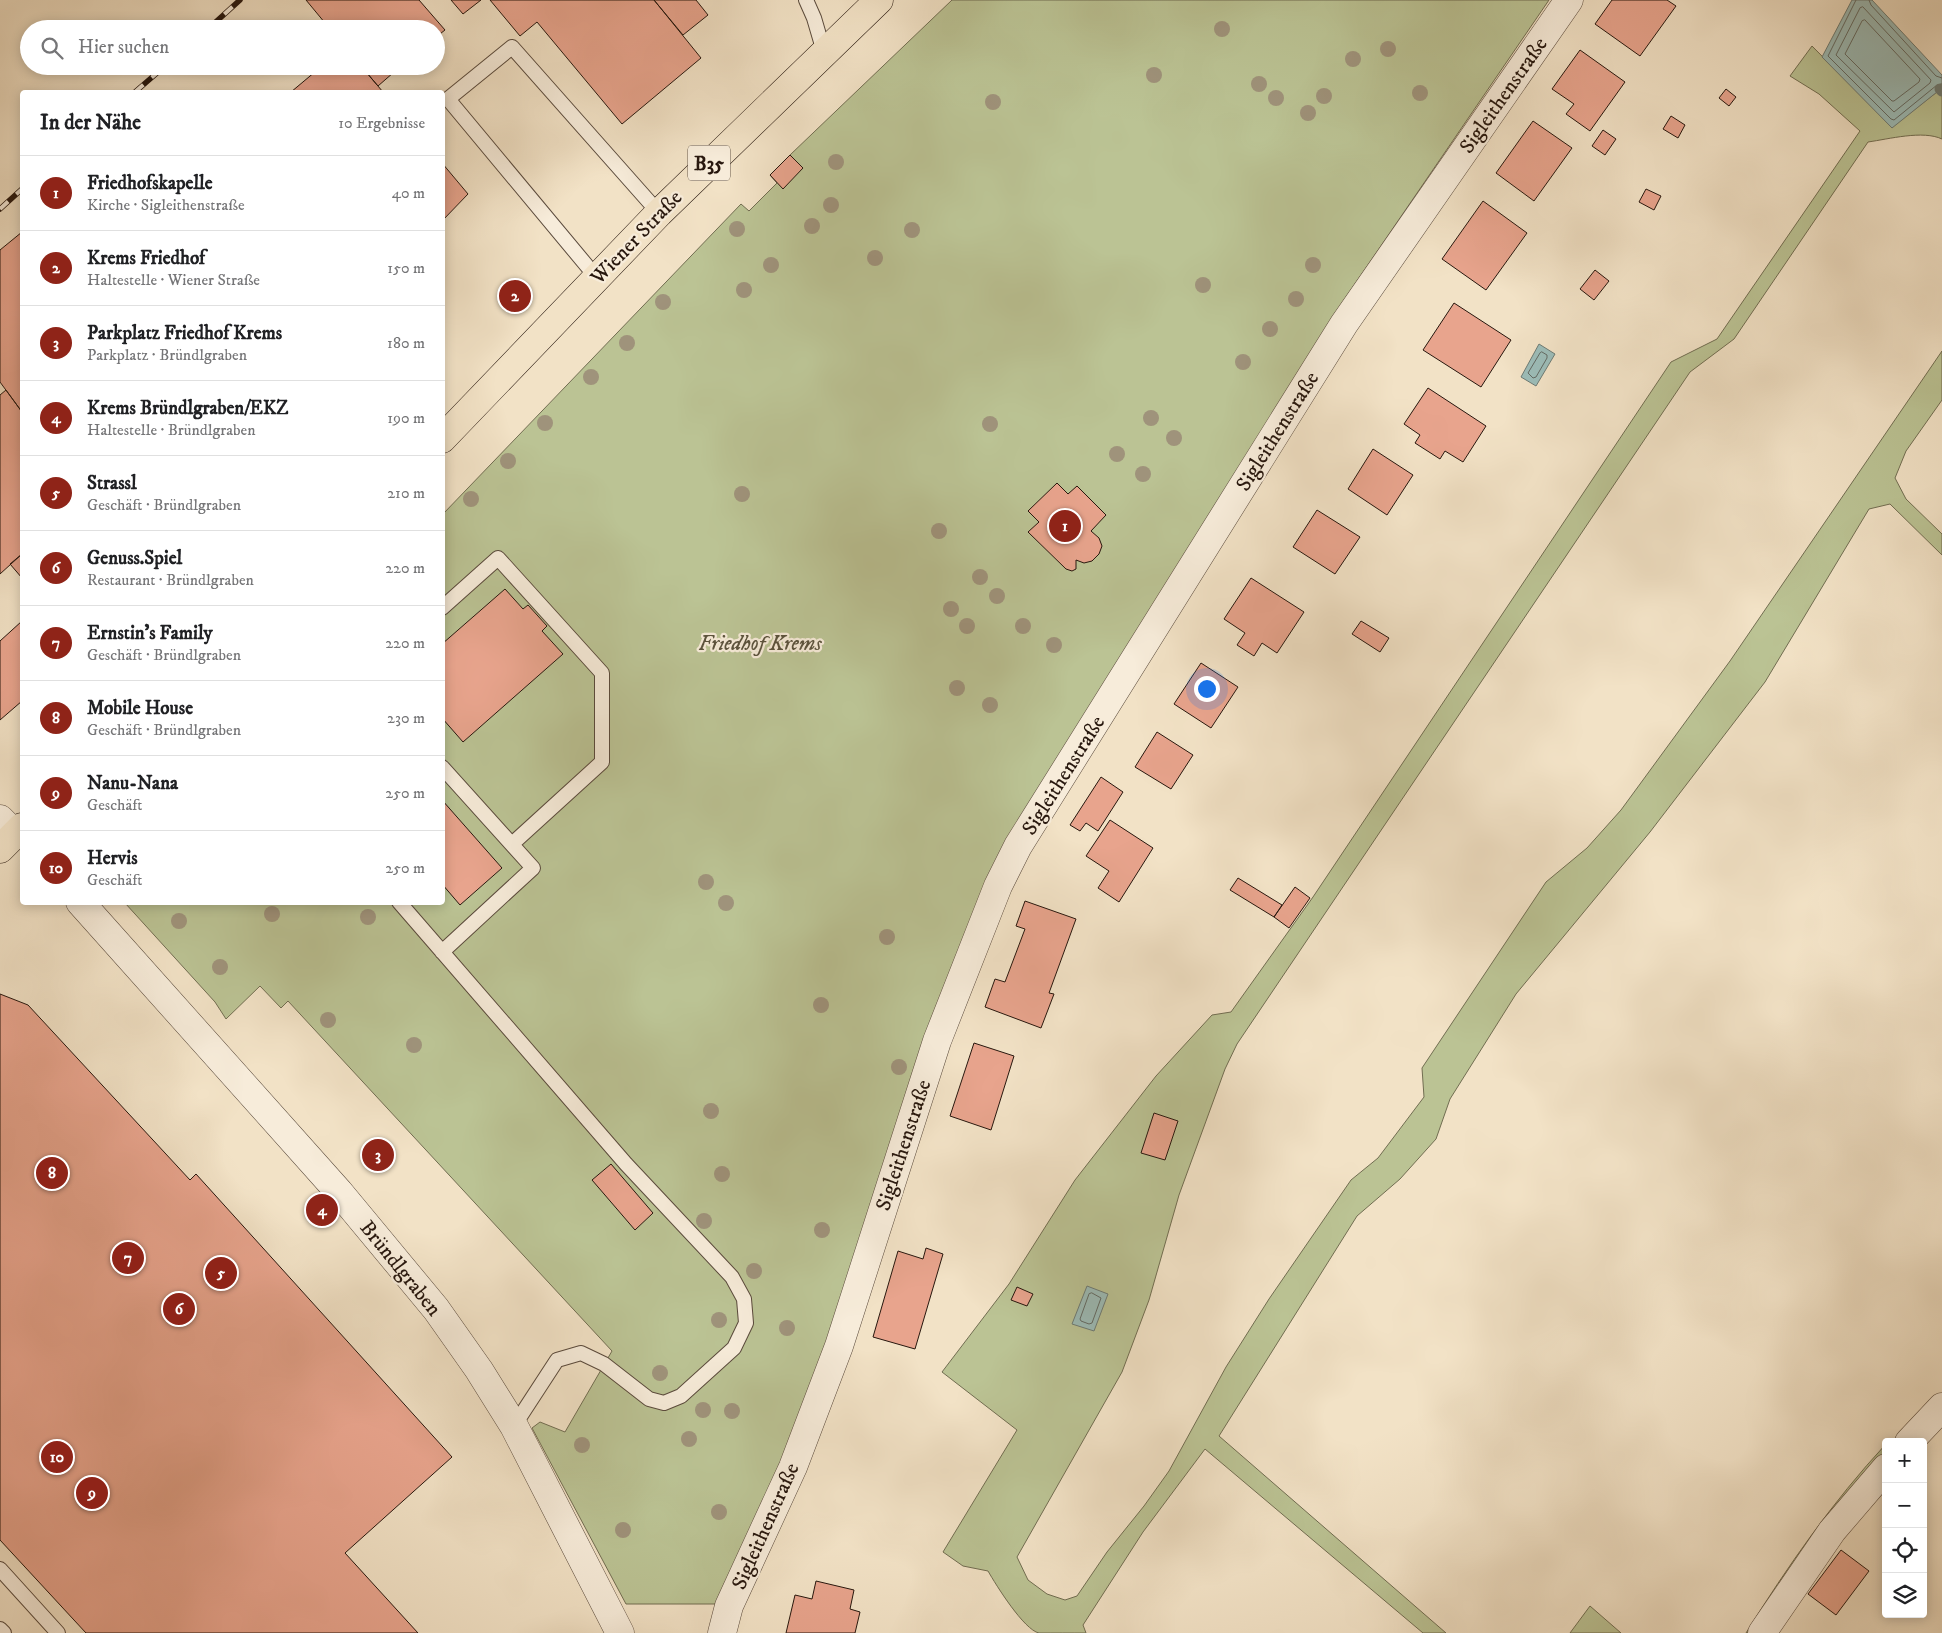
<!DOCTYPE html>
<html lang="de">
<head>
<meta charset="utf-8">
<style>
	:root { --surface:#fff; --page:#f6f6f6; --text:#202124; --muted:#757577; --line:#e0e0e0; --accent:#8f2418 }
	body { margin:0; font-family:"IM FELL DW Pica",serif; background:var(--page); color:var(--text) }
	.controls { position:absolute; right:15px; bottom:15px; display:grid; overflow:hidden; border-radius:5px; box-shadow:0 2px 12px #0003 }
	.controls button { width:45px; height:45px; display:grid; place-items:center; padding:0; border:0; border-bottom:1px solid var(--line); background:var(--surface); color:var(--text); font:25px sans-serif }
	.you { position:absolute; left:1206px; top:688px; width:18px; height:18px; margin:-12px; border:4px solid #fff; border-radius:50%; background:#1a73e8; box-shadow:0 0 0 8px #1a73e833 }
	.badge { display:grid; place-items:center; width:32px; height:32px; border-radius:50%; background:var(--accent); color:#fff; font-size:16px; font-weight:700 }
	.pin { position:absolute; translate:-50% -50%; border:2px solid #fff; box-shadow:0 1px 5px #0006 }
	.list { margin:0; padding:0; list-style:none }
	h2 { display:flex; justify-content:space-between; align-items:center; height:65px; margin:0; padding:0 20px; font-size:21px }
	h2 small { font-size:16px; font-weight:400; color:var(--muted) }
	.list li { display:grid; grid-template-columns:32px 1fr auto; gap:15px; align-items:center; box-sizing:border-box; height:75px; padding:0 20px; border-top:1px solid var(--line) }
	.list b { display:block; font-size:19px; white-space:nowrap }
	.list p { margin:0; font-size:16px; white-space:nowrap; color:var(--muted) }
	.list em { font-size:16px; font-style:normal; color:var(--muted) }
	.icon { flex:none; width:28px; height:28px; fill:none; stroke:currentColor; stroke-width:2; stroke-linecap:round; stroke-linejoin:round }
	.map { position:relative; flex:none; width:1942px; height:1633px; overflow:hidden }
	.search { position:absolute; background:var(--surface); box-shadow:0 2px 12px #0003; left:20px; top:20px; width:425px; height:55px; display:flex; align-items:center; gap:12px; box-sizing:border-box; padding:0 18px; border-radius:28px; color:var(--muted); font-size:19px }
	.panel { position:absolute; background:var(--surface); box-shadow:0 2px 12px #0003; left:20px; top:90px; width:425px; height:815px; border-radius:5px }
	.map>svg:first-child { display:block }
</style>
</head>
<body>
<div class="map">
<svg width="1942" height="1633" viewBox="0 0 1942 1633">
	<rect width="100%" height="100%" fill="#f2e2c6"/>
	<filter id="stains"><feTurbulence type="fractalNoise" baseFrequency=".004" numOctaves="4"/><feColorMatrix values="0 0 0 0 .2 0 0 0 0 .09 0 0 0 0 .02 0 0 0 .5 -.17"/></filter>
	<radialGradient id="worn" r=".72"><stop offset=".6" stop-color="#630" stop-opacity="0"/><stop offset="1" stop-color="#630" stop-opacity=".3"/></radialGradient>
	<path fill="#bbc394" stroke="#716d51" d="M952 0H1549L1333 316 998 860 830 1342 791 1446 716 1604H626L532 1428 540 1422 565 1432 612 1351 288 1001 281 1008 260 986 226 1019 215 1002 125 903 442 902 443 514 741 204 749 211 777 183 770 175 790 155Z
		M1812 46 1892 127 1942 88V139C1923 130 1889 139 1868 142L1734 339 1690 372 1237 1044 1225 1069 1179 1195 1149 1300 1122 1372 1017 1557 1028 1580 1047 1594 1065 1600 1077 1596 1107 1552 1144 1506 1169 1471 1226 1367 1269 1299 1351 1180 1378 1158 1424 1097 1422 1068 1546 882 1587 848 1621 810 1730 661 1942 351V400L1906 451 1895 478 1906 499 1942 534V555L1890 504 1869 509 1765 682 1650 832 1516 994 1450 1099 1436 1139 1400 1179 1357 1216 1219 1436 1446 1633H1423L1205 1449 1143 1532 1083 1625 1086 1633C1071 1633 1054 1633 1039 1633 1024 1630 996 1585 988 1571L963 1566 943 1552 1017 1430 942 1372 1009 1284 1075 1180 1156 1076 1212 1015 1231 1012 1313 897 1671 362 1717 339 1860 131 1819 94 1790 76Z
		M1886 1444V1456L1753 1633H1746C1787 1567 1833 1501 1886 1444Z
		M1590 1606 1621 1633H1570Z"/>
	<path fill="#9cbdb9" stroke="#6d7b75" d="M1852 0H1872L1942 75V88L1892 128 1822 57Z
		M1539 344 1555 354 1536 386 1521 377Z
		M1087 1286 1108 1294 1094 1331 1072 1324Z"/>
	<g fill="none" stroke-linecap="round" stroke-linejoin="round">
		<path stroke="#626a64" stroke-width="1" d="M1856 0 1828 56 1891 119 1894 120 1937 85 1942 84
			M1869 0 1871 5 1936 76 1942 78
			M1863 7 1931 80 1930 83 1894 112 1836 55 1860 8Z
			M1865 20 1920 79 1919 82 1894 101H1892L1845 54 1862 21Z
			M1542 352 1547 355V358L1536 377 1533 378 1528 373 1540 353Z
			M1092 1293 1101 1298 1092 1323 1089 1324 1081 1321 1080 1319 1089 1294Z"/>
		<path stroke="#6d7b75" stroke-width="11" d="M1940 89 1942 91"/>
	</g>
	<path fill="#e8a48d" stroke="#27170e" d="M306 0H419L445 30 436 37V29H330Z
		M451 0H481L463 14Z
		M490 0H654L701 58 622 124 537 22 520 36Z
		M654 0H696L708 15 683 35Z
		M1612 0H1667L1676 6 1640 56 1595 24Z
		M1580 50 1625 82 1590 131 1566 114 1574 104 1552 89Z
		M322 66H361L383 92H291Z
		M361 66H401L378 86Z
		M1726 89 1736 97 1729 106 1719 98Z
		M1671 116 1685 125 1678 138 1663 129Z
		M1533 121 1572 148 1534 201 1496 173Z
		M1603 130 1616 139 1605 155 1592 146Z
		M790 155 803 168 783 189 770 175Z
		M442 163 468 194 442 221Z
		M1646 189 1661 196 1654 210 1639 202Z
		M1483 201 1527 233 1486 290 1442 259Z
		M22 232V412L0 382V250Z
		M1595 270 1609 281 1594 300 1580 289Z
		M1454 303 1511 340 1481 387 1423 350Z
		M1428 388 1486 426 1463 462 1445 451 1440 459 1415 443 1420 435 1404 424Z
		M6 390 22 412V554L0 574V395Z
		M1373 449 1413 475 1387 515 1348 489Z
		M1057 483 1068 494 1077 486 1106 515 1091 531 1099 538 1102 546 1099 554 1092 561 1084 563 1076 560V569L1072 571 1066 569 1028 532 1039 522 1028 511Z
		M1317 510 1360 537 1335 574 1293 547Z
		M22 554V578L10 564Z
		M1251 578 1304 612 1277 653 1262 643 1254 656 1237 645 1245 633 1224 619Z
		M505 589 523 609 528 605 547 626 542 631 563 654 463 742 442 718V644Z
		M22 621V701L0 720V641Z
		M1361 621 1389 638 1380 652 1352 634Z
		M1201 663 1238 687 1211 728 1174 704Z
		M1157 732 1193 755 1171 789 1135 767Z
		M1101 777 1123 792 1098 831 1086 823 1080 831 1070 825Z
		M442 800 502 868 460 905 442 884Z
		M1110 820 1153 848 1119 902 1098 888 1109 871 1086 856Z
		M1238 878 1282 905 1274 917 1230 890Z
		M1295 887 1310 898 1289 928 1274 917Z
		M1025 901 1076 919 1049 993 1054 994 1041 1028 985 1007 995 979 1005 982 1025 929 1016 926Z
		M0 994 28 1005 190 1180 196 1174 452 1457 345 1553 418 1633H86L0 1540Z
		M974 1043 1014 1056 991 1130 950 1116Z
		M1154 1113 1178 1121 1165 1160 1141 1153Z
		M611 1164 653 1213 635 1230 592 1180Z
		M926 1248 943 1254 915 1349 873 1337 898 1251 923 1259Z
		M1017 1287 1033 1294 1027 1306 1011 1300Z
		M1841 1550 1869 1571 1836 1615 1808 1594Z
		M816 1581 854 1590 850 1609 860 1612 855 1633H786L795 1595 812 1599Z"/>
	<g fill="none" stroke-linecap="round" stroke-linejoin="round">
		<defs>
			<path id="service" d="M806 0 814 18 824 52
				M597 278 448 99 512 47 659 213
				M442 608 498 558 602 673V762L512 844
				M399 902 626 1164 732 1277 744 1299 746 1323 734 1348 681 1396 664 1403 649 1399 604 1364 581 1353 557 1360 514 1426
				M442 952 533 868 442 767
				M0 1569 58 1633
				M0 1629 4 1633"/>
			<path id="minor" d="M80 902 339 1192 436 1309 479 1370 514 1426 620 1633
				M1909 1442 1942 1407
				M722 1633 729 1606 793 1467 839 1346 937 1041 998 886 1018 846 1344 324 1569 0
				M1762 1633 1832 1531 1886 1468"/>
			<path id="tertiary" d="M0 819 15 834"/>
			<path id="primary" d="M442 439 659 213 879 0
				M0 849 22 827"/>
		</defs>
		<use href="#service" stroke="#5a4a3c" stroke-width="16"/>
		<use href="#minor" stroke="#5a4a3c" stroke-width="29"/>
		<use href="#tertiary" stroke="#5a4a3c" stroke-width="29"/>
		<use href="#primary" stroke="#27170e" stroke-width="29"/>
		<use href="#service" stroke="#f7ecda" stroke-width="14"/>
		<use href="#minor" stroke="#f7ecda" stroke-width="28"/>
		<use href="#tertiary" stroke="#f7ecda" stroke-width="28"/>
		<use href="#primary" stroke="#f2e2c6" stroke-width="28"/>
		<defs>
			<path id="rail" d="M208 29 240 0
				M135 92 165 66
				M0 209 22 189"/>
		</defs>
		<use href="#rail" stroke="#27170e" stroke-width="5.5"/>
		<use href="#rail" stroke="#f7ecda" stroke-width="4" stroke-dasharray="11" stroke-linecap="butt"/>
	</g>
	<g fill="#9f937b">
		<circle cx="1222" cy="29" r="8"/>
		<circle cx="1388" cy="49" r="8"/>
		<circle cx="1353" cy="59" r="8"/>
		<circle cx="1154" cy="75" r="8"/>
		<circle cx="1259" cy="84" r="8"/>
		<circle cx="1420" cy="93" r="8"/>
		<circle cx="1324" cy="96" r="8"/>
		<circle cx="1276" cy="98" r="8"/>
		<circle cx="993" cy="102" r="8"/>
		<circle cx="1308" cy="113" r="8"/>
		<circle cx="836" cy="162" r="8"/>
		<circle cx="831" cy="205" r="8"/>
		<circle cx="812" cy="226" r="8"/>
		<circle cx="737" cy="229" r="8"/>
		<circle cx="912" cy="230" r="8"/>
		<circle cx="875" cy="258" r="8"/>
		<circle cx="771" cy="265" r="8"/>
		<circle cx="1313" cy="265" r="8"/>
		<circle cx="1203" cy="285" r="8"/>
		<circle cx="744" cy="290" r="8"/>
		<circle cx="1296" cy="299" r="8"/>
		<circle cx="663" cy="302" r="8"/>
		<circle cx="1270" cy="329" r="8"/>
		<circle cx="627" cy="343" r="8"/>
		<circle cx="1243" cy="362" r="8"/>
		<circle cx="591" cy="377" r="8"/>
		<circle cx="1151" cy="418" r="8"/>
		<circle cx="545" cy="423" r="8"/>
		<circle cx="990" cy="424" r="8"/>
		<circle cx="1174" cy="438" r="8"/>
		<circle cx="1117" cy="454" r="8"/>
		<circle cx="508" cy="461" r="8"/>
		<circle cx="1143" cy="474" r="8"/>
		<circle cx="742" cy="494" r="8"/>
		<circle cx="471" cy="499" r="8"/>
		<circle cx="939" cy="531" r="8"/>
		<circle cx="980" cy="577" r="8"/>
		<circle cx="997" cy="596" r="8"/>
		<circle cx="951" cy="609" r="8"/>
		<circle cx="967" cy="626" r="8"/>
		<circle cx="1023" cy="626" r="8"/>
		<circle cx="1054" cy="645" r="8"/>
		<circle cx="957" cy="688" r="8"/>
		<circle cx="990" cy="705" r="8"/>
		<circle cx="706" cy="882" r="8"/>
		<circle cx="726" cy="903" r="8"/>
		<circle cx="272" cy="914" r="8"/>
		<circle cx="368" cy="917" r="8"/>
		<circle cx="179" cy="921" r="8"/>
		<circle cx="887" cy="937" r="8"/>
		<circle cx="220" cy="967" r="8"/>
		<circle cx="821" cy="1005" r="8"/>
		<circle cx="328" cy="1020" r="8"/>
		<circle cx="414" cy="1045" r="8"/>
		<circle cx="899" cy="1067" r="8"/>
		<circle cx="711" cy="1111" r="8"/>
		<circle cx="722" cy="1174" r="8"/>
		<circle cx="704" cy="1221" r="8"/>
		<circle cx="822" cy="1230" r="8"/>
		<circle cx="754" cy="1271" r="8"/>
		<circle cx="719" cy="1320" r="8"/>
		<circle cx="787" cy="1328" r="8"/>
		<circle cx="660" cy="1373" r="8"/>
		<circle cx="703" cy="1410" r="8"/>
		<circle cx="732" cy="1411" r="8"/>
		<circle cx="689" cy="1439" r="8"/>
		<circle cx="582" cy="1445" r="8"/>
		<circle cx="719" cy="1512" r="8"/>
		<circle cx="623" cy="1530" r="8"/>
	</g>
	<g text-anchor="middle" stroke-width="4.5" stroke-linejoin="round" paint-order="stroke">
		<rect fill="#f7ecda" stroke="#65574b" stroke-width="1" x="688" y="145.5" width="42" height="35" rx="4"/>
		<g font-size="20" font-weight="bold" fill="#27170e">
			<text x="709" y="170">B35</text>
		</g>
		<g font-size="21" fill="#27170e" stroke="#f7ecda">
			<text transform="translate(1503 95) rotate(-55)" y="7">Sigleithenstraße</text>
			<text transform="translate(636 237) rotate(-46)" y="7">Wiener Straße</text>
			<text transform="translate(1277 431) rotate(-58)" y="7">Sigleithenstraße</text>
			<text transform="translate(1063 775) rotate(-58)" y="7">Sigleithenstraße</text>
			<text transform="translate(903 1145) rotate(-72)" y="7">Sigleithenstraße</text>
			<text transform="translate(401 1268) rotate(51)" y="7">Bründlgraben</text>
			<text transform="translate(765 1526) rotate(-66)" y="7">Sigleithenstraße</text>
		</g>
		<g font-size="21" font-style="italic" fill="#5b533d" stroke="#f7ecda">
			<text x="760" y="650">Friedhof Krems</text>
		</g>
	</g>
	<rect width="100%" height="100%" filter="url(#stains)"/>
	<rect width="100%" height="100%" fill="url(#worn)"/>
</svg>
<div class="controls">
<button>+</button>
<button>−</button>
<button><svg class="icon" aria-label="locate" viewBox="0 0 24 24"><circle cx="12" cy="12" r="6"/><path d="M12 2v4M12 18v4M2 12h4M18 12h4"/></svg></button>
<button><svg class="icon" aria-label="layers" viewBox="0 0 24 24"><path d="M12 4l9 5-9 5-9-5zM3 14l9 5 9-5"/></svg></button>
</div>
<div class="you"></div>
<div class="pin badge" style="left:1065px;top:526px">1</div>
<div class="pin badge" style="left:515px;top:296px">2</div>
<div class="pin badge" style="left:378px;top:1155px">3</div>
<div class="pin badge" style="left:322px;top:1210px">4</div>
<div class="pin badge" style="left:221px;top:1273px">5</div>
<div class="pin badge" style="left:179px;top:1309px">6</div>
<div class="pin badge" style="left:128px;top:1258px">7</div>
<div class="pin badge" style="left:52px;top:1173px">8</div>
<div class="pin badge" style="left:92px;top:1493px">9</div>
<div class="pin badge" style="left:57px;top:1457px">10</div>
<div class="search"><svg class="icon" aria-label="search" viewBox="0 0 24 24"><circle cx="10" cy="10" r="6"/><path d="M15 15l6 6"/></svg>Hier suchen</div>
<section class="panel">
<h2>In der Nähe<small>10 Ergebnisse</small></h2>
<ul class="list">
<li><span class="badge">1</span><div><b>Friedhofskapelle</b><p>Kirche · Sigleithenstraße</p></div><em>40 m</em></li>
<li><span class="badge">2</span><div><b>Krems Friedhof</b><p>Haltestelle · Wiener Straße</p></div><em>150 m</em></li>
<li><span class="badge">3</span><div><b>Parkplatz Friedhof Krems</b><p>Parkplatz · Bründlgraben</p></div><em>180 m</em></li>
<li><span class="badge">4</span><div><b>Krems Bründlgraben/EKZ</b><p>Haltestelle · Bründlgraben</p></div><em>190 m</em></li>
<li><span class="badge">5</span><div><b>Strassl</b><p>Geschäft · Bründlgraben</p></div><em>210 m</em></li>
<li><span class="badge">6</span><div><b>Genuss.Spiel</b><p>Restaurant · Bründlgraben</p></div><em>220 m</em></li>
<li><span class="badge">7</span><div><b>Ernstin's Family</b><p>Geschäft · Bründlgraben</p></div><em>220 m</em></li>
<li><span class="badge">8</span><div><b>Mobile House</b><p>Geschäft · Bründlgraben</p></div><em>230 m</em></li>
<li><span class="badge">9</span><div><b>Nanu-Nana</b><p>Geschäft</p></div><em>250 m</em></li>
<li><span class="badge">10</span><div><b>Hervis</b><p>Geschäft</p></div><em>250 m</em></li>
</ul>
</section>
</div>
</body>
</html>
